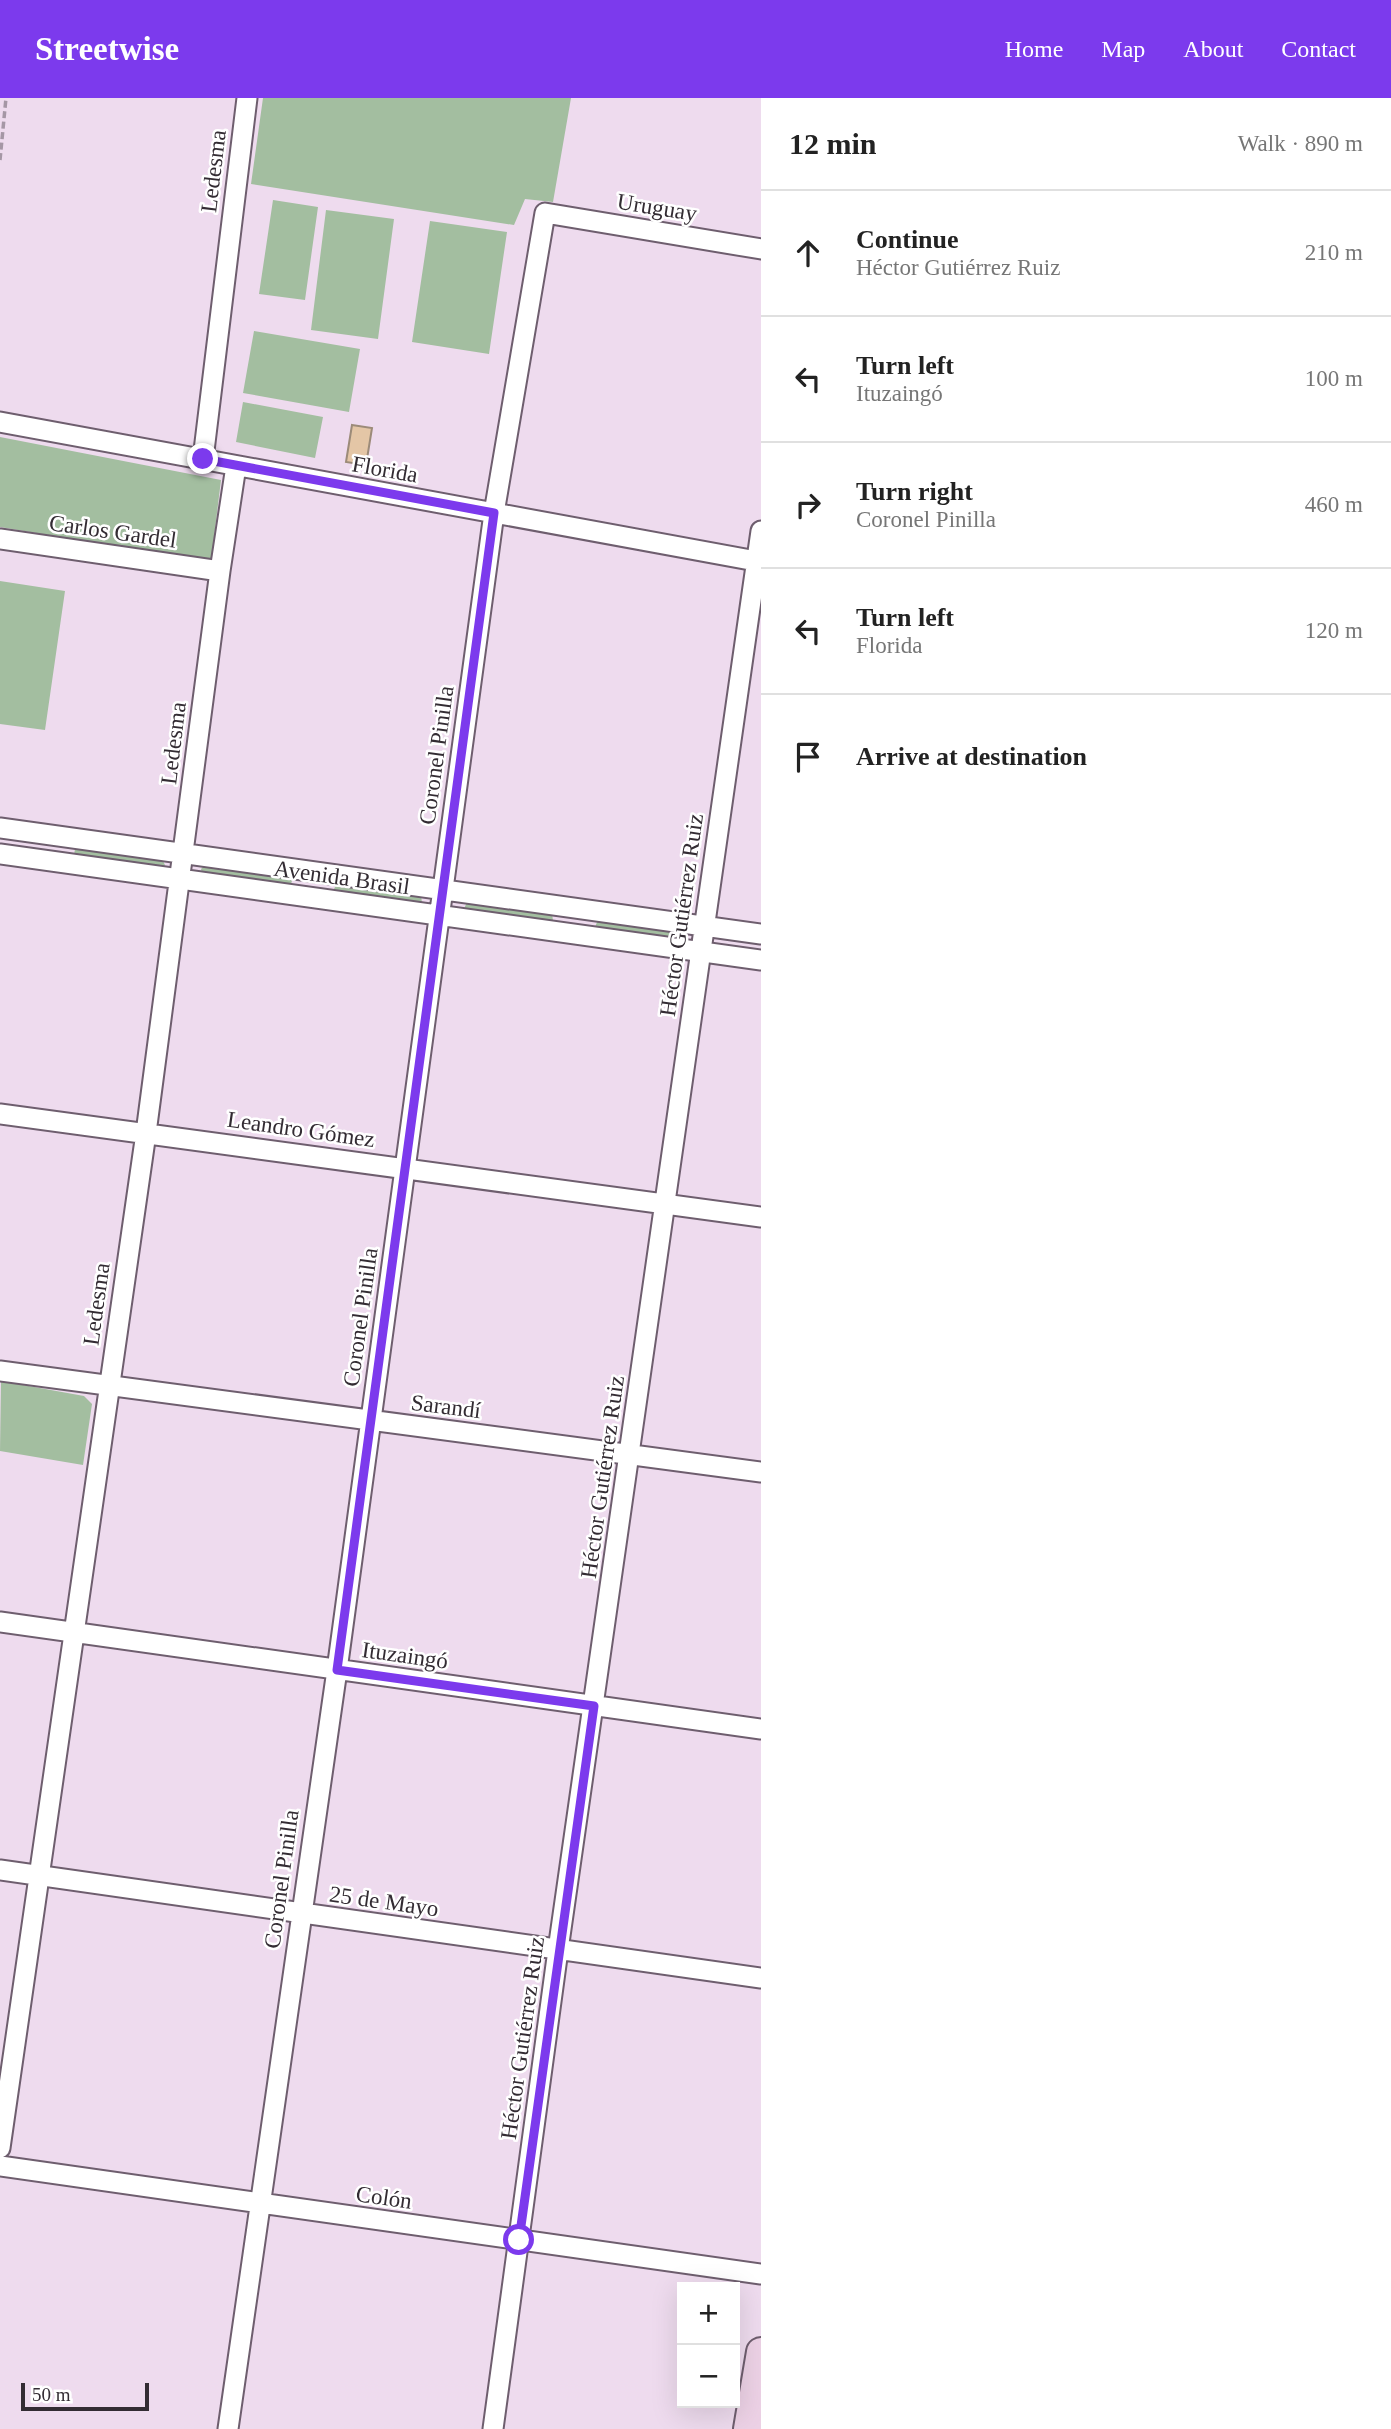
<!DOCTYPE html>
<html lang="en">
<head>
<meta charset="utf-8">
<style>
	:root { --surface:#fff; --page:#f6f6f6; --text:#222; --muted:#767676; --line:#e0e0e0; --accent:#7c3aed }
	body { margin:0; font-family:"Times New Roman",serif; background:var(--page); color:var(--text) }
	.controls { position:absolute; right:21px; bottom:21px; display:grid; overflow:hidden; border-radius:0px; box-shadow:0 7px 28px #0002 }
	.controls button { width:63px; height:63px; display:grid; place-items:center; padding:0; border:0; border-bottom:2px solid var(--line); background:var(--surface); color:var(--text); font:35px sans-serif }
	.scale { position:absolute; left:21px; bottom:18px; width:128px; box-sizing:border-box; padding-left:7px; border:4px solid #332c33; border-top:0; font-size:19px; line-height:24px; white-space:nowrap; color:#332c33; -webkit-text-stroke:5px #fff; paint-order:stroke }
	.stop { position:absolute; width:21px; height:21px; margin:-16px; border:5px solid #7c3aed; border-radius:50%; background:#fff }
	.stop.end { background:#7c3aed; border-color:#fff; box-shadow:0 2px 7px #0008 }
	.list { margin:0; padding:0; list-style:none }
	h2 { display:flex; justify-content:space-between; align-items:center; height:91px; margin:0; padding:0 28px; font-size:30px }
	h2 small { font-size:23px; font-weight:400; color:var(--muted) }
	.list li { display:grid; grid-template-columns:46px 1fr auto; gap:21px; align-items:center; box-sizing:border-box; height:126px; padding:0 28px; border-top:2px solid var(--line) }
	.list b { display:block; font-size:26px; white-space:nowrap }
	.list p { margin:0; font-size:23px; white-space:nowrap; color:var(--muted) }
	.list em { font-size:23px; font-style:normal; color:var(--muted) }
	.icon { flex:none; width:38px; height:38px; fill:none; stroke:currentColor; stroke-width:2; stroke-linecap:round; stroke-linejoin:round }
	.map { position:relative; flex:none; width:761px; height:2331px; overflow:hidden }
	header { display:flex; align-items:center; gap:42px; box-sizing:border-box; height:98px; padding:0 35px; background:var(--accent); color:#fff }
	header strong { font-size:33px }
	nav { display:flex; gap:38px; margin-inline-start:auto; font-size:24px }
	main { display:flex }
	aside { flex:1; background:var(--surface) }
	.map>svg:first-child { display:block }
</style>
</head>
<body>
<header>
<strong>Streetwise</strong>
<nav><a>Home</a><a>Map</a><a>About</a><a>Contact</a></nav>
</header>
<main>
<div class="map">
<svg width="761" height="2331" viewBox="0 0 761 2331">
	<rect width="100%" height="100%" fill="#eedbee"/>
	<path fill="#a3bea0" d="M263 0H571L553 104 525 101 514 127 251 86Z
		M273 102 318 109 305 202 259 196Z
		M326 112 394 121 378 241 311 232Z
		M430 123 507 134 489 256 412 244Z
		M254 233 360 251 349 314 243 295Z
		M243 304 323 319 315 360 236 344Z
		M0 339 221 382 211 464 0 429Z
		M0 483 65 493 45 632 0 626Z
		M78 750 162 761 165 767 164 769 74 757 75 751Z
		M205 767 290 779 292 784 288 788 202 775 201 771Z
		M337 785 421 797 422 805 419 807 333 793Z
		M467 804 552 815 553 823 464 811Z
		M598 822 683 833 684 841 680 843 597 831 595 829Z
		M1 1283 84 1298 92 1306 83 1367 0 1353Z"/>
	<path fill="#e4c6a6" stroke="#9c8b79" stroke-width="2" d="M352 327 372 330 366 367 346 364Z"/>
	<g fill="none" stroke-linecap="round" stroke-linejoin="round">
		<defs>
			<path id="street" d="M0 324 761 464
				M203 361 247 0
				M0 441 220 473
				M0 730 761 836
				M0 756 761 862
				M0 1016 761 1119
				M0 1273 761 1374
				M0 1524 761 1631
				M0 1772 761 1880
				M0 2050 146 1035 220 473 236 368
				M0 2068 761 2176
				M228 2331 337 1572 494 415 545 115 761 151
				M493 2331 558 1852 761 433"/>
			<path id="secondary" d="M748 2331 761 2254"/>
		</defs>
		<use href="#street" stroke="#6e5e6e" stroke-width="23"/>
		<use href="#secondary" stroke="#6e5e6e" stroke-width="32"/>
		<path stroke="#a597a5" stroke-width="3.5" stroke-dasharray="7 3.5" stroke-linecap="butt" d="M0 62 6 0"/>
		<use href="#street" stroke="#fff" stroke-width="19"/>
		<use href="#secondary" stroke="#ecd1e5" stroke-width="28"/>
	</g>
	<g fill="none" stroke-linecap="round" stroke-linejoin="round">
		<path stroke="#7c3aed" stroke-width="9" d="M203 361 494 415 337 1572 594 1608 519 2142"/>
	</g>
	<g text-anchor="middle" stroke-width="5" stroke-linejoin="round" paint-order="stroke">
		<g font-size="23" fill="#332c33" stroke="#fff">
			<text transform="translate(213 73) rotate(-83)" y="8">Ledesma</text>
			<text transform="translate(657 109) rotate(9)" y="8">Uruguay</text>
			<text transform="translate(385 371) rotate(10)" y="8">Florida</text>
			<text transform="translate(113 433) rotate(8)" y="8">Carlos Gardel</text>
			<text transform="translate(173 645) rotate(-83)" y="8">Ledesma</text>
			<text transform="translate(436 657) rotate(-82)" y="8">Coronel Pinilla</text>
			<text transform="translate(342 779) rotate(8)" y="8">Avenida Brasil</text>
			<text transform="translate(681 817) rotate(-82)" y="8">Héctor Gutiérrez Ruiz</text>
			<text transform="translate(301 1031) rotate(8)" y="8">Leandro Gómez</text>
			<text transform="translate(96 1206) rotate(-82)" y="8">Ledesma</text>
			<text transform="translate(360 1219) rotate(-82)" y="8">Coronel Pinilla</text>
			<text transform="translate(446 1308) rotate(7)" y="8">Sarandí</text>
			<text transform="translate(602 1379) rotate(-82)" y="8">Héctor Gutiérrez Ruiz</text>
			<text transform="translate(405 1557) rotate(8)" y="8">Ituzaingó</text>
			<text transform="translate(281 1781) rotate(-82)" y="8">Coronel Pinilla</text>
			<text transform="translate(384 1803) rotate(8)" y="8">25 de Mayo</text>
			<text transform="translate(522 1940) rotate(-82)" y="8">Héctor Gutiérrez Ruiz</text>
			<text transform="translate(384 2099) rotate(8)" y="8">Colón</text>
		</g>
	</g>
</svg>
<div class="controls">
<button>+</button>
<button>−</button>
</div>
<div class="scale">50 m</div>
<div class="stop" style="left:519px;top:2142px"></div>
<div class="stop end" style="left:203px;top:361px"></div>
</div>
<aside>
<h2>12 min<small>Walk · 890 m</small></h2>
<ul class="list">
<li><svg class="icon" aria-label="ahead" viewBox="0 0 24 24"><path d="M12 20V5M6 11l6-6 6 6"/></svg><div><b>Continue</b><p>Héctor Gutiérrez Ruiz</p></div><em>210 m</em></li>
<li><svg class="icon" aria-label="left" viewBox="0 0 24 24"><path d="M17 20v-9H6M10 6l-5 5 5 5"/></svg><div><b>Turn left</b><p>Ituzaingó</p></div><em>100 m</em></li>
<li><svg class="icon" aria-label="right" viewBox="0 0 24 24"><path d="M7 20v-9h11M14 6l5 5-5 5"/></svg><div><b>Turn right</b><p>Coronel Pinilla</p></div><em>460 m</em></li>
<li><svg class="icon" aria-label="left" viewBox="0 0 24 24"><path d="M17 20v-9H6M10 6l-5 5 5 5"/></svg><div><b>Turn left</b><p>Florida</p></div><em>120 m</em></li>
<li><svg class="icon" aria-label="arrive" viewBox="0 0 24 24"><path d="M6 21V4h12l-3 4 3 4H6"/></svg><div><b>Arrive at destination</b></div></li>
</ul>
</aside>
</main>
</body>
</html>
